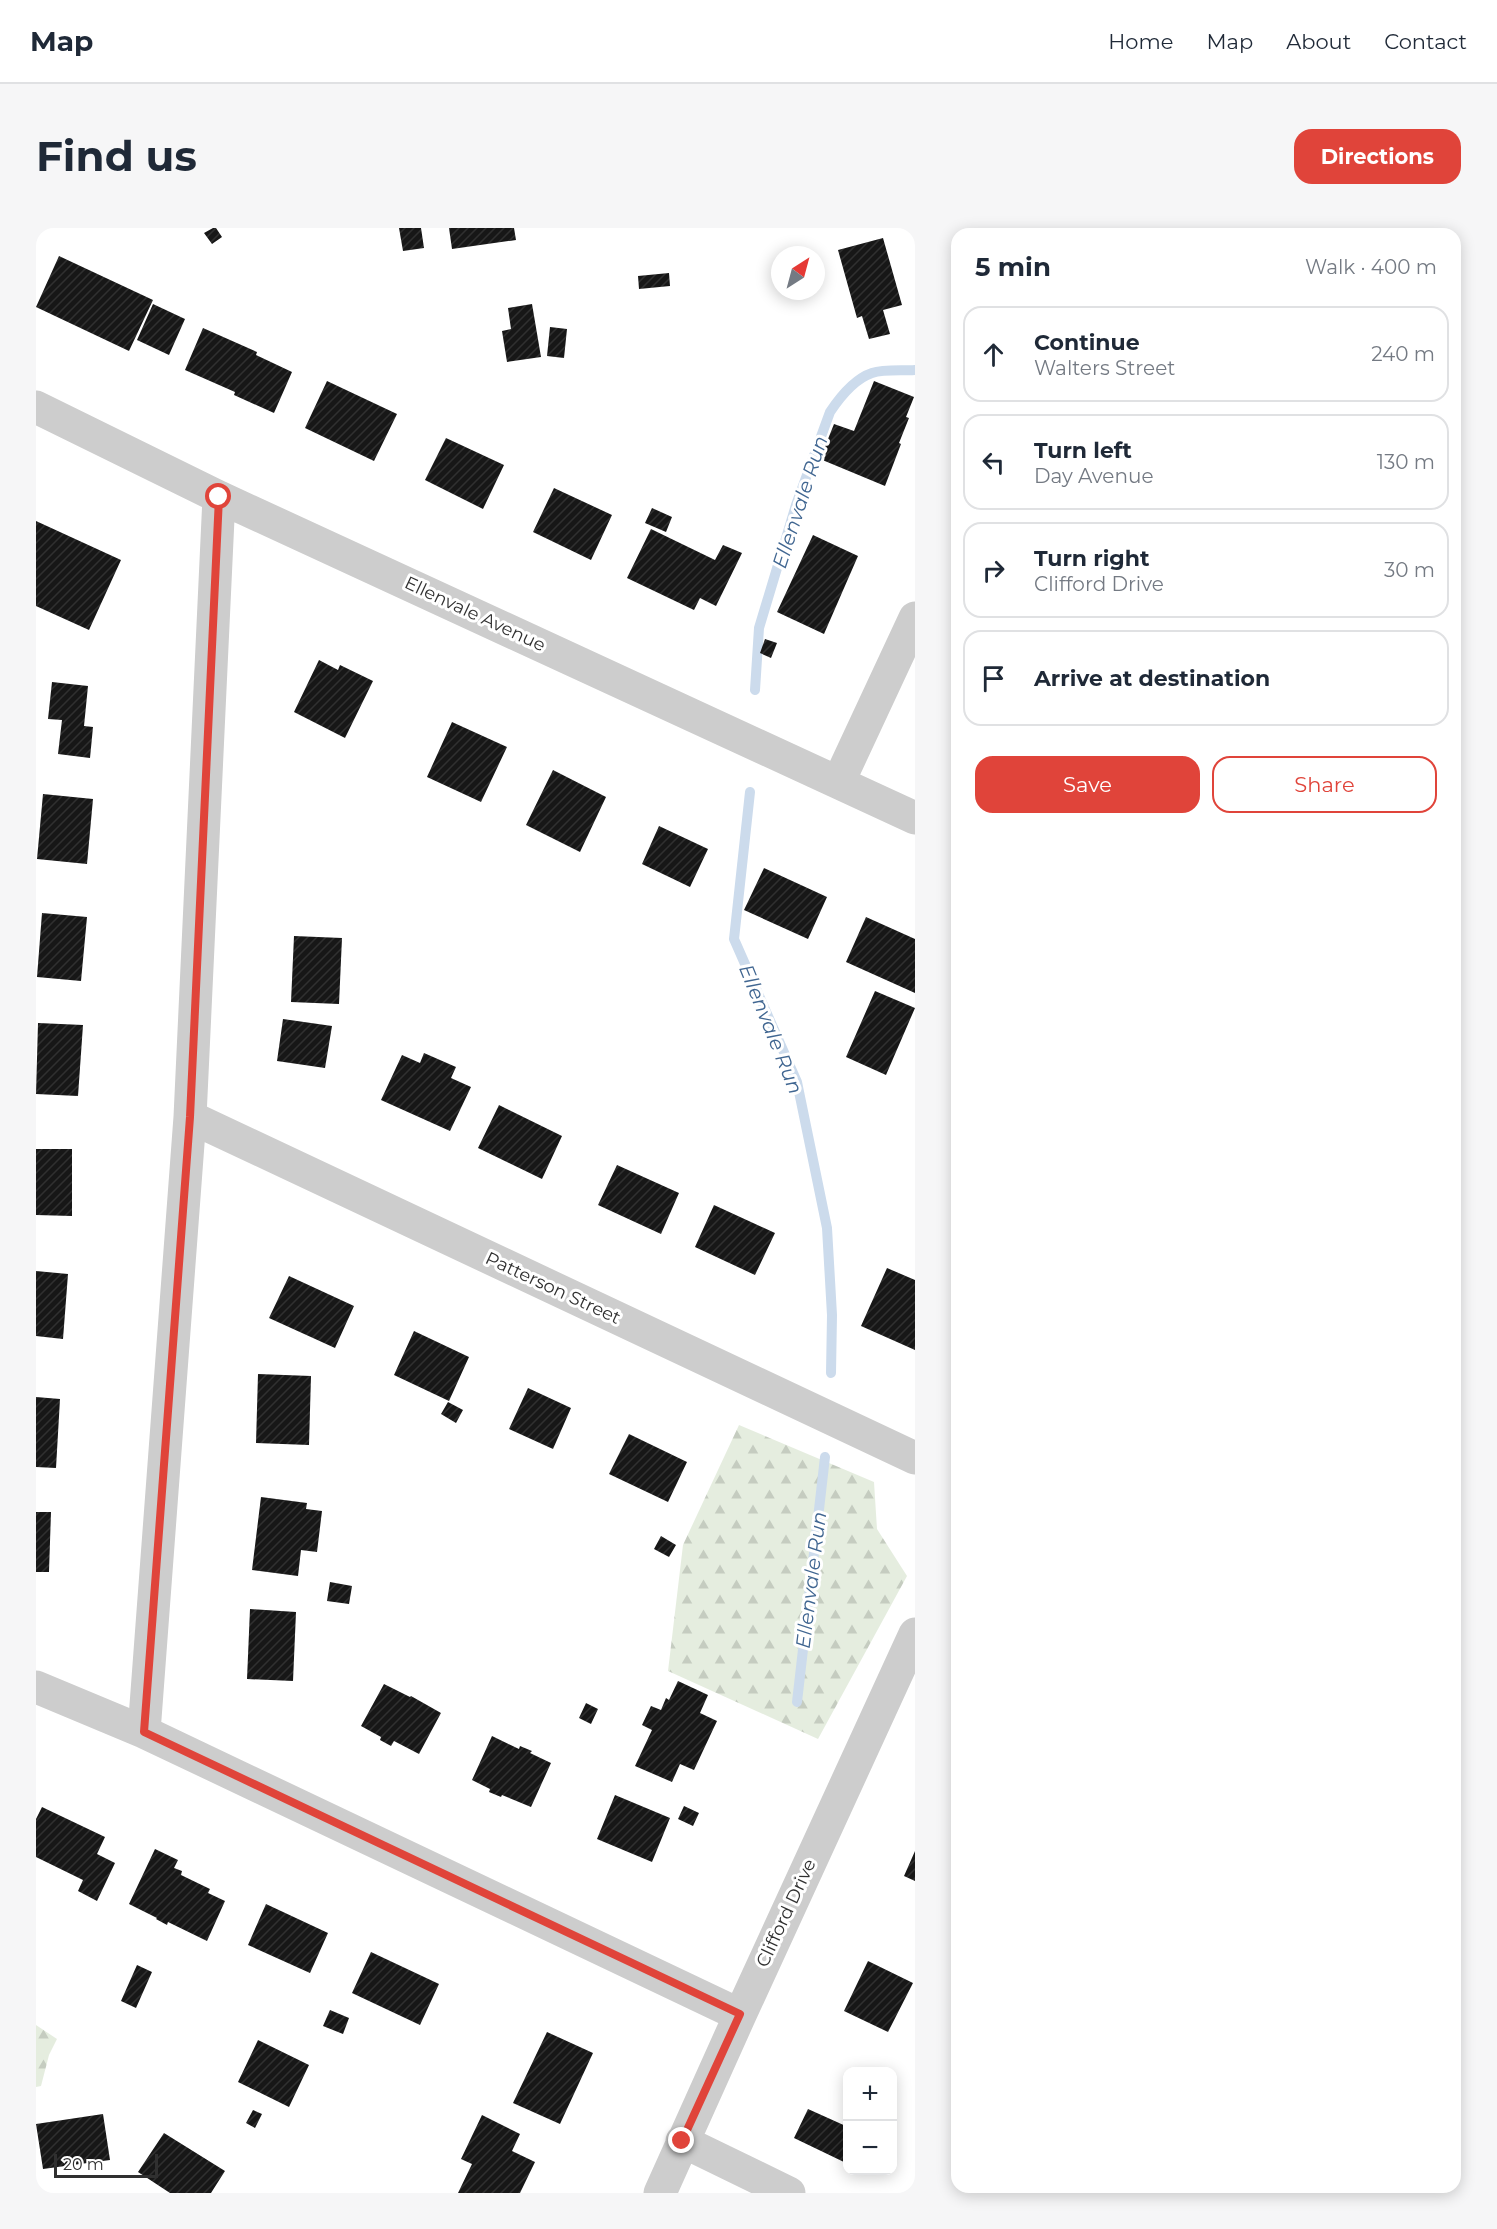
<!DOCTYPE html>
<html lang="en">
<head>
<meta charset="utf-8">
<style>
	:root { --surface:#fff; --page:#f6f6f7; --text:#1f2937; --muted:#747a83; --line:#e0e1e3; --accent:#e0443a }
	body { margin:0; font-family:Montserrat,sans-serif; background:var(--page); color:var(--text) }
	.controls { position:absolute; right:18px; bottom:18px; display:grid; overflow:hidden; border-radius:12px; box-shadow:0 3px 15px #0003 }
	.controls button { width:54px; height:54px; display:grid; place-items:center; padding:0; border:0; border-bottom:2px solid var(--line); background:var(--surface); color:var(--text); font:30px sans-serif }
	.compass { position:absolute; left:735px; top:18px; width:54px; height:54px; border-radius:50%; background:var(--surface); box-shadow:0 3px 15px #0003; rotate:36deg }
	.scale { position:absolute; left:18px; bottom:15px; width:104px; box-sizing:border-box; padding-left:6px; border:3px solid #303030; border-top:0; font-size:16px; line-height:21px; white-space:nowrap; color:#303030; -webkit-text-stroke:4px #fff; paint-order:stroke }
	.stop { position:absolute; width:18px; height:18px; margin:-14px; border:4px solid #e0443a; border-radius:50%; background:#fff }
	.stop.end { background:#e0443a; border-color:#fff; box-shadow:0 2px 6px #0008 }
	.list { margin:0; padding:0; list-style:none }
	h2 { display:flex; justify-content:space-between; align-items:center; height:78px; margin:0; padding:0 24px; font-size:26px }
	h2 small { font-size:20px; font-weight:400; color:var(--muted) }
	.list li { display:grid; grid-template-columns:39px 1fr auto; gap:18px; align-items:center; box-sizing:border-box; height:96px; margin:0 12px 12px; padding:0 12px; border:2px solid var(--line); border-radius:18px }
	.list b { display:block; font-size:22px; white-space:nowrap }
	.list p { margin:0; font-size:20px; white-space:nowrap; color:var(--muted) }
	.list em { font-size:20px; font-style:normal; color:var(--muted) }
	.actions { display:flex; gap:12px; padding:18px 24px }
	.actions a { flex:1; padding:14px 0; border:2px solid var(--accent); border-radius:18px; text-align:center; font-size:21px; color:var(--accent) }
	.actions .main { background:var(--accent); color:#fff }
	.icon { flex:none; width:33px; height:33px; fill:none; stroke:currentColor; stroke-width:2; stroke-linecap:round; stroke-linejoin:round }
	.map { position:relative; flex:none; width:879px; height:1965px; overflow:hidden; border-radius:18px }
	header { display:flex; align-items:center; gap:36px; box-sizing:border-box; height:84px; padding:0 30px; background:var(--surface); border-bottom:2px solid var(--line) }
	header strong { font-size:28px }
	nav { display:flex; gap:33px; margin-inline-start:auto; font-size:21px }
	.intro { display:flex; align-items:center; justify-content:space-between; box-sizing:border-box; height:144px; padding:0 36px }
	h1 { margin:0; font-size:42px }
	.button { padding:15px 27px; border-radius:18px; background:var(--accent); color:#fff; font-size:21px; font-weight:700 }
	main { display:flex; gap:36px; padding:0 36px }
	aside { flex:1; background:var(--surface); border-radius:18px; box-shadow:0 3px 15px #0003 }
	.map>svg:first-child { display:block }
</style>
</head>
<body>
<header>
<strong>Map</strong>
<nav><a>Home</a><a>Map</a><a>About</a><a>Contact</a></nav>
</header>
<div class="intro"><h1>Find us</h1><a class="button">Directions</a></div>
<main>
<div class="map">
<svg width="879" height="1965" viewBox="0 0 879 1965">
	<defs>
		<pattern id="forest-firs" width="22" height="20" patternUnits="userSpaceOnUse" patternTransform="scale(1.5)"><rect width="22" height="20" fill="#e5eddf"/><path d="M5 1l3.5 6h-7zM16 11l3.5 6h-7z" fill="#c5ccc0"/></pattern>
		<pattern id="building-hatch" width="6" height="6" patternUnits="userSpaceOnUse" patternTransform="scale(1.5)"><rect width="6" height="6" fill="#171717"/><path d="M-1 1l2-2M0 6l6-6M5 7l2-2" fill="none" stroke="#303030"/></pattern>
	</defs>
	<rect width="100%" height="100%" fill="#fff"/>
	<path fill="url(#forest-firs)" d="M703 1197 838 1254 841 1301 871 1348 782 1511 632 1443 647 1317Z
		M0 1797 21 1811 13 1827 5 1858 0 1859Z"/>
	<g fill="none" stroke-linecap="round" stroke-linejoin="round">
		<path stroke="#ccdbec" stroke-width="10" d="M719 462 723 400 760 277 794 184C804 169 818 151 836 145 848 141 866 143 879 142
			M714 564 698 711 761 854 791 1000 796 1087 795 1145
			M761 1474 789 1229"/>
	</g>
	<path fill="url(#building-hatch)" d="M177 0H180L186 9 176 16 168 5Z
		M363 0H385L388 20 367 23Z
		M413 0H478L480 12 416 21Z
		M847 10 866 77 847 82 854 106 833 111 826 88 821 90 802 22Z
		M23 28 117 72 93 123 0 79Z
		M633 45 634 58 603 61 602 48Z
		M117 76 149 91 133 127 101 112Z
		M496 76 505 129 471 134 466 103 475 101 472 80Z
		M514 99 531 101 528 130 511 128Z
		M167 100 221 124 220 127 256 144 238 185 198 167 199 164 149 142Z
		M291 153 361 186 338 233 269 200Z
		M838 153 878 169 870 189 873 190 863 215 865 216 849 258 784 231 798 196 818 203Z
		M410 210 468 237 447 281 389 252Z
		M518 260 576 287 555 332 497 304Z
		M616 280 636 289 630 304 609 295Z
		M0 293 85 332 53 402 0 378Z
		M615 301 679 332 687 317 706 325 680 378 664 370 658 382 591 350Z
		M777 307 822 328 788 406 741 384Z
		M729 411 741 415 735 430 724 425Z
		M283 432 302 442 304 437 337 453 309 510 258 484Z
		M16 454 52 458 48 498 57 499 54 530 22 526 26 492 12 491Z
		M416 494 471 519 445 574 391 549Z
		M517 542 570 569 544 624 490 597Z
		M7 566 57 571 51 636 1 631Z
		M623 598 672 621 654 659 606 636Z
		M728 640 791 669 772 711 708 682Z
		M6 685 51 689 45 753 1 749Z
		M830 689 879 711V765L810 734Z
		M258 708 306 710 303 776 255 774Z
		M839 763 879 780 850 847 810 829Z
		M247 791 296 798 289 840 241 833Z
		M2 795 47 797 42 868 0 866Z
		M388 825 420 839 415 850 435 859 414 903 345 872 366 827 384 835Z
		M463 877 526 908 506 951 442 920Z
		M0 921H36V988L0 987Z
		M581 937 643 965 625 1006 562 977Z
		M678 977 739 1005 719 1047 659 1019Z
		M851 1040 879 1052V1122L825 1098Z
		M0 1043 32 1046 27 1111 0 1108Z
		M253 1048 318 1078 299 1120 233 1090Z
		M378 1103 433 1129 413 1173 358 1147Z
		M222 1146 275 1148 273 1217 220 1215Z
		M492 1160 535 1180 517 1221 473 1201Z
		M0 1169 24 1171 20 1240 0 1239Z
		M412 1174 427 1182 420 1195 405 1186Z
		M593 1206 651 1234 632 1274 573 1246Z
		M225 1269 271 1275 270 1281 286 1283 281 1324 265 1322 262 1348 216 1342Z
		M0 1284H15L13 1344H0Z
		M625 1308 640 1317 633 1329 618 1321Z
		M294 1354 316 1358 313 1376 291 1373Z
		M214 1381 260 1384 257 1453 211 1451Z
		M642 1453 672 1467 664 1485 681 1493 658 1542 644 1536 636 1554 599 1538 616 1502 606 1497 615 1478 625 1482 630 1470 633 1472Z
		M348 1456 374 1469 375 1468 405 1485 383 1526 358 1513 355 1518 344 1512 345 1509 325 1498Z
		M550 1475 562 1481 555 1496 543 1490Z
		M456 1508 483 1521 484 1518 496 1523 494 1525 515 1535 495 1579 466 1567 465 1569 453 1564 454 1561 436 1552Z
		M579 1567 634 1590 616 1634 561 1611Z
		M648 1578 663 1585 657 1598 642 1591Z
		M6 1579 69 1609 61 1626 79 1635 61 1673 42 1663 47 1652 0 1629V1591Z
		M119 1621 142 1632 138 1640 146 1643 145 1647 174 1661 172 1665 189 1673 171 1713 132 1694 131 1697 120 1691 121 1690 93 1676Z
		M879 1623V1653L868 1648Z
		M230 1676 292 1705 274 1745 212 1717Z
		M335 1724 403 1756 384 1797 316 1765Z
		M832 1733 877 1755 852 1804 808 1783Z
		M101 1737 116 1744 100 1780 85 1773Z
		M294 1782 313 1790 307 1806 287 1798Z
		M511 1804 557 1825 524 1896 477 1875Z
		M222 1812 273 1837 253 1879 202 1854Z
		M772 1881 812 1899 810 1935 758 1910Z
		M217 1882 226 1886 219 1900 210 1895Z
		M67 1886 74 1932 7 1941 0 1896Z
		M446 1887 484 1906 476 1923 499 1934 484 1965H422L436 1936 425 1931Z
		M128 1905 189 1943 175 1965H134L102 1944Z"/>
	<g fill="none" stroke-linecap="round" stroke-linejoin="round">
		<path stroke="#cdcdcd" stroke-width="33" d="M0 179 183 269 879 590
			M803 553 879 390
			M154 889 879 1230
			M0 1459 108 1504 704 1787
			M108 1504 154 889 183 269
			M646 1913 753 1965
			M624 1965 704 1787 879 1406"/>
	</g>
	<g fill="none" stroke-linecap="round" stroke-linejoin="round">
		<path stroke="#e0443a" stroke-width="8" d="M183 269 154 889 108 1504 704 1786 646 1913"/>
	</g>
	<g text-anchor="middle" stroke-width="6" stroke-linejoin="round" paint-order="stroke">
		<g font-size="18" fill="#303030" stroke="#fff">
			<text transform="translate(439 386) rotate(25)" y="6">Ellenvale Avenue</text>
			<text transform="translate(517 1060) rotate(25)" y="6">Patterson Street</text>
			<text transform="translate(750 1685) rotate(-65)" y="6">Clifford Drive</text>
		</g>
		<g font-size="20" font-style="italic" fill="#406691" stroke="#fff">
			<text transform="translate(764 274) rotate(-72)" y="7">Ellenvale Run</text>
			<text transform="translate(735 801) rotate(68)" y="7">Ellenvale Run</text>
			<text transform="translate(775 1352) rotate(-83)" y="7">Ellenvale Run</text>
		</g>
	</g>
</svg>
<div class="controls">
<button>+</button>
<button>−</button>
</div>
<svg class="compass" viewBox="-18 -18 36 36"><path d="M0-13l5 13h-10z" fill="#e53935"/><path d="M0 13l5-13h-10z" fill="#747a83"/></svg>
<div class="scale">20 m</div>
<div class="stop" style="left:183px;top:269px"></div>
<div class="stop end" style="left:646px;top:1913px"></div>
</div>
<aside>
<h2>5 min<small>Walk · 400 m</small></h2>
<ul class="list">
<li><svg class="icon" aria-label="ahead" viewBox="0 0 24 24"><path d="M12 20V5M6 11l6-6 6 6"/></svg><div><b>Continue</b><p>Walters Street</p></div><em>240 m</em></li>
<li><svg class="icon" aria-label="left" viewBox="0 0 24 24"><path d="M17 20v-9H6M10 6l-5 5 5 5"/></svg><div><b>Turn left</b><p>Day Avenue</p></div><em>130 m</em></li>
<li><svg class="icon" aria-label="right" viewBox="0 0 24 24"><path d="M7 20v-9h11M14 6l5 5-5 5"/></svg><div><b>Turn right</b><p>Clifford Drive</p></div><em>30 m</em></li>
<li><svg class="icon" aria-label="arrive" viewBox="0 0 24 24"><path d="M6 21V4h12l-3 4 3 4H6"/></svg><div><b>Arrive at destination</b></div></li>
</ul>
<div class="actions"><a class="main">Save</a><a>Share</a></div>
</aside>
</main>
</body>
</html>
